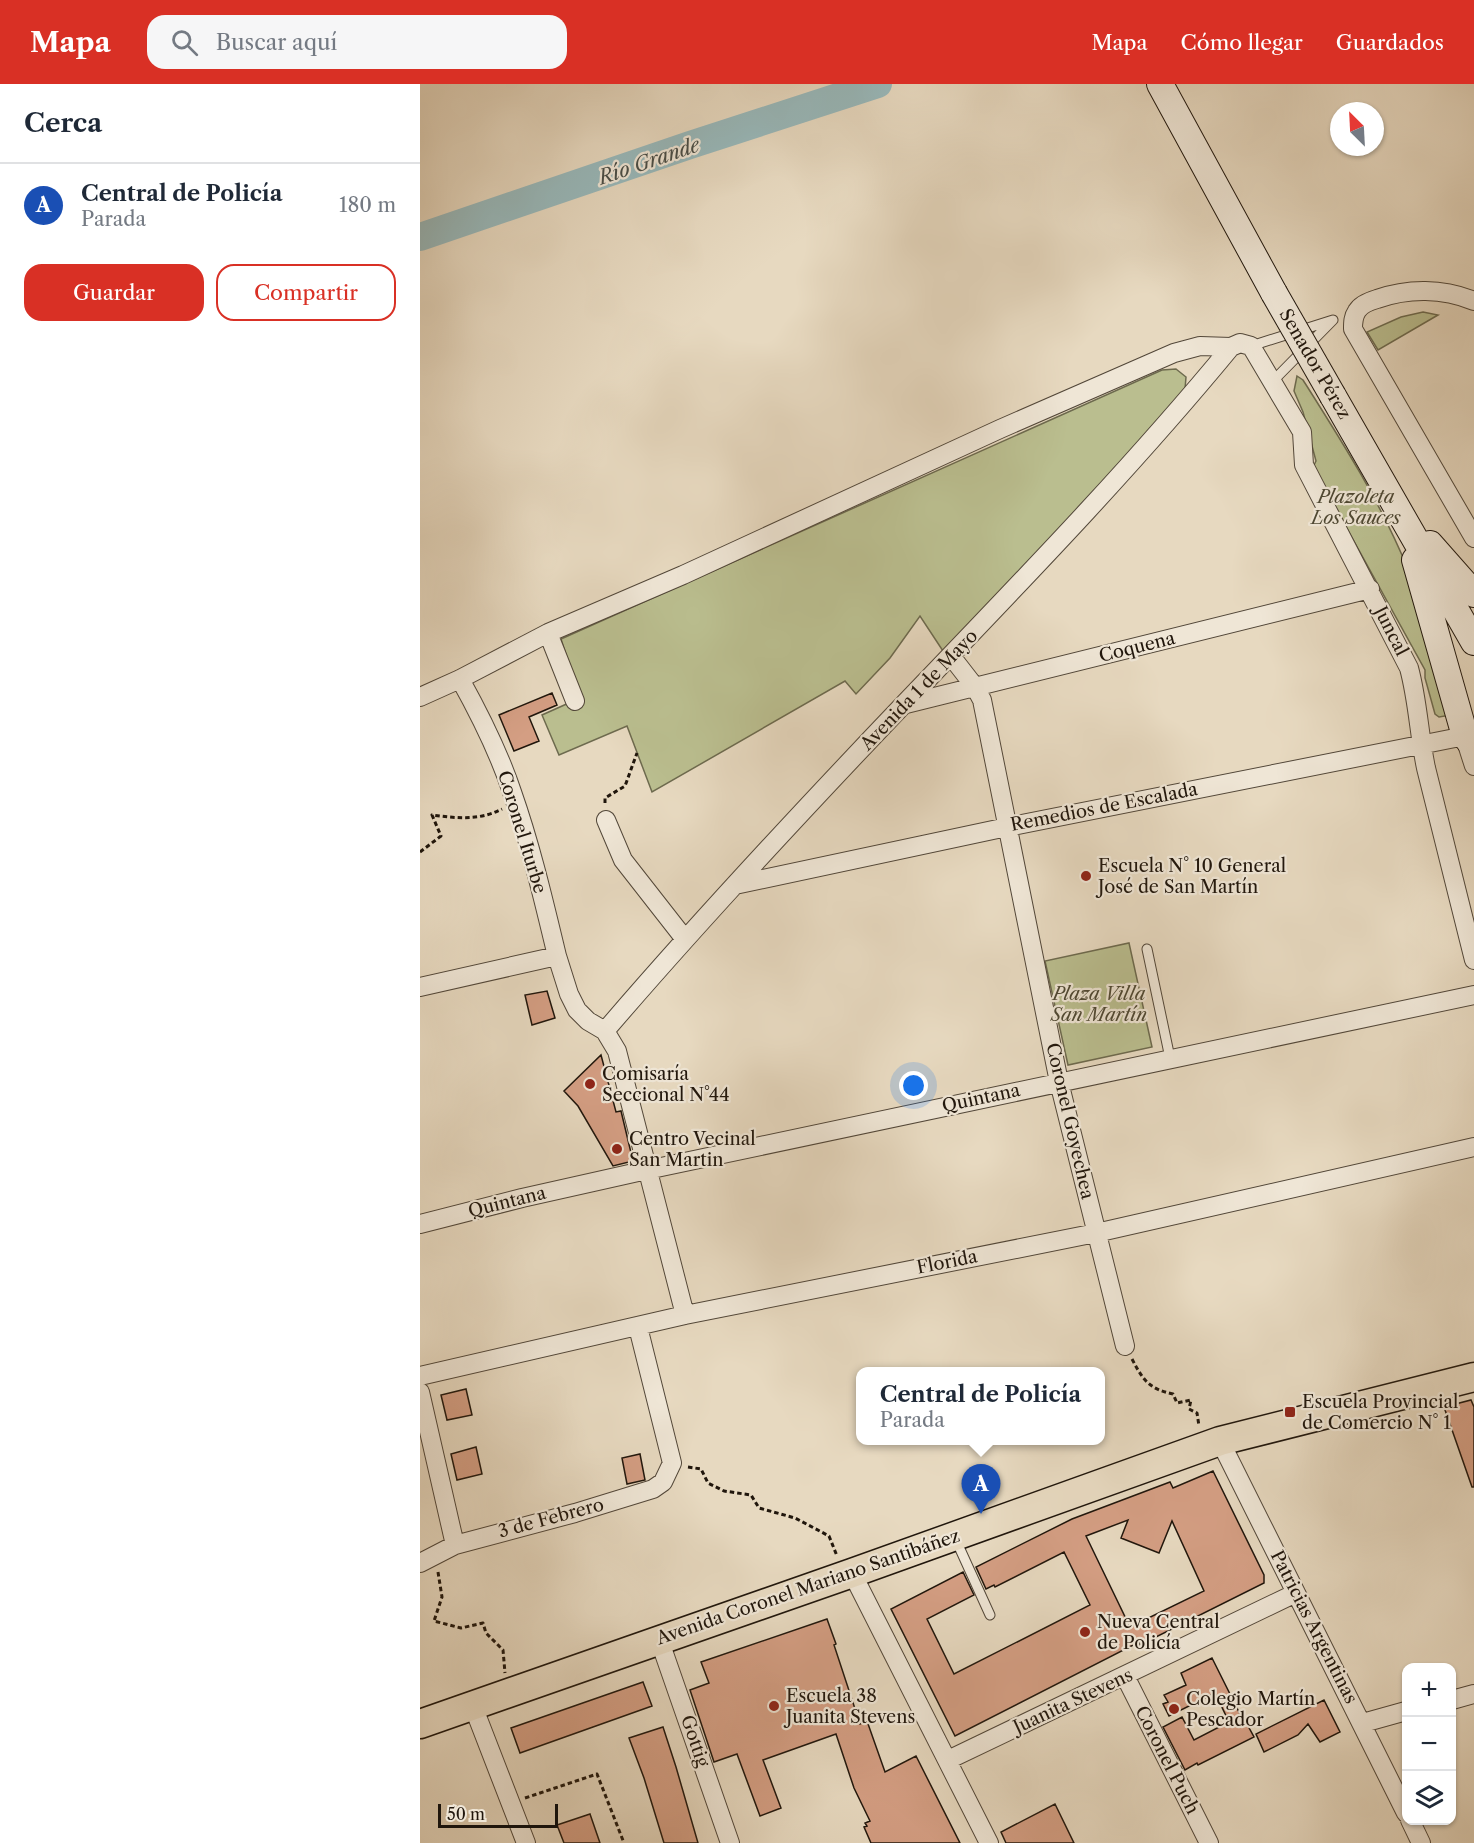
<!DOCTYPE html>
<html lang="es">
<head>
<meta charset="utf-8">
<style>
	:root { --surface:#fff; --page:#f6f6f7; --text:#1f2937; --muted:#747a83; --line:#e0e1e3; --accent:#d93025 }
	body { margin:0; font-family:"Libre Caslon Text",serif; background:var(--page); color:var(--text) }
	.controls { position:absolute; right:18px; bottom:18px; display:grid; overflow:hidden; border-radius:12px; box-shadow:0 2px 4px #0004 }
	.controls button { width:54px; height:54px; display:grid; place-items:center; padding:0; border:0; border-bottom:2px solid var(--line); background:var(--surface); color:var(--text); font:30px sans-serif }
	.compass { position:absolute; left:910px; top:18px; width:54px; height:54px; border-radius:50%; background:var(--surface); box-shadow:0 2px 4px #0004; rotate:336deg }
	.scale { position:absolute; left:18px; bottom:15px; width:120px; box-sizing:border-box; padding-left:6px; border:3px solid #20160c; border-top:0; font-size:16px; line-height:21px; white-space:nowrap; color:#20160c; -webkit-text-stroke:4px #efe6d6; paint-order:stroke }
	.you { position:absolute; left:494px; top:1002px; width:21px; height:21px; margin:-15px; border:4px solid #fff; border-radius:50%; background:#1a73e8; box-shadow:0 0 0 9px #1a73e833 }
	.badge { display:grid; place-items:center; width:39px; height:39px; border-radius:50%; background:var(--accent); color:#fff; font-size:20px; font-weight:700 }
	.pin { position:absolute; translate:-50% -50px; filter:drop-shadow(0 2px 3px #0008) }
	.pin::after { content:''; position:absolute; top:32px; width:21px; height:18px; background:inherit; clip-path:polygon(0 0,100% 0,50% 100%) }
	.popup { position:absolute; left:436px; top:1283px; width:249px; height:78px; box-sizing:border-box; display:grid; place-content:center; border-radius:12px; background:var(--surface); filter:drop-shadow(0 2px 4px #0005); font-size:20px; white-space:nowrap; color:var(--muted) }
	.popup b { font-size:22px; color:var(--text) }
	.popup::after { content:''; position:absolute; left:50%; top:100%; margin-left:-12px; border:12px solid transparent; border-top-color:var(--surface) }
	.list { margin:0; padding:0; list-style:none }
	h2 { display:flex; justify-content:space-between; align-items:center; height:78px; margin:0; padding:0 24px; font-size:26px }
	h2 small { font-size:20px; font-weight:400; color:var(--muted) }
	.list li { display:grid; grid-template-columns:39px 1fr auto; gap:18px; align-items:center; box-sizing:border-box; height:84px; padding:0 24px; border-top:2px solid var(--line) }
	.list b { display:block; font-size:22px; white-space:nowrap }
	.list p { margin:0; font-size:20px; white-space:nowrap; color:var(--muted) }
	.list em { font-size:20px; font-style:normal; color:var(--muted) }
	.actions { display:flex; gap:12px; padding:18px 24px }
	.actions a { flex:1; padding:14px 0; border:2px solid var(--accent); border-radius:18px; text-align:center; font-size:21px; color:var(--accent) }
	.actions .main { background:var(--accent); color:#fff }
	.icon { flex:none; width:33px; height:33px; fill:none; stroke:currentColor; stroke-width:2; stroke-linecap:round; stroke-linejoin:round }
	.map { position:relative; flex:none; width:1054px; height:1759px; overflow:hidden }
	header { display:flex; align-items:center; gap:36px; box-sizing:border-box; height:84px; padding:0 30px; background:var(--accent); color:#fff }
	header strong { font-size:28px }
	nav { display:flex; gap:33px; margin-inline-start:auto; font-size:21px }
	.search { width:420px; height:54px; background:var(--page); display:flex; align-items:center; gap:15px; box-sizing:border-box; padding:0 21px; border-radius:18px; color:var(--muted); font-size:22px }
	main { display:flex }
	aside { flex:1; background:var(--surface) }
	.map>svg:first-child { display:block }
</style>
</head>
<body>
<header>
<strong>Mapa</strong>
<div class="search"><svg class="icon" aria-label="search" viewBox="0 0 24 24"><circle cx="10" cy="10" r="6"/><path d="M15 15l6 6"/></svg>Buscar aquí</div>
<nav><a>Mapa</a><a>Cómo llegar</a><a>Guardados</a></nav>
</header>
<main>
<aside>
<h2>Cerca<small></small></h2>
<ul class="list">
<li><span class="badge" style="background:#1a4fb4">A</span><div><b>Central de Policía</b><p>Parada</p></div><em>180 m</em></li>
</ul>
<div class="actions"><a class="main">Guardar</a><a>Compartir</a></div>
</aside>
<div class="map">
<svg width="1054" height="1759" viewBox="0 0 1054 1759">
	<rect width="100%" height="100%" fill="#e7d9c0"/>
	<filter id="stains"><feTurbulence type="fractalNoise" baseFrequency=".00333" numOctaves="4"/><feColorMatrix values="0 0 0 0 .2 0 0 0 0 .09 0 0 0 0 .02 0 0 0 .5 -.17"/></filter>
	<radialGradient id="worn" r=".72"><stop offset=".6" stop-color="#630" stop-opacity="0"/><stop offset="1" stop-color="#630" stop-opacity=".3"/></radialGradient>
	<path fill="#babe8f" stroke="#6d6a4e" stroke-width="1.5" d="M1003 228 1018 231 958 266 947 248 981 233Z
		M756 285 766 293 765 305 712 369 523 567 500 532 470 574 436 610 425 597 232 708 207 642 139 671 122 631 160 614 141 555 742 286Z
		M877 292 883 296C921 356 960 417 987 483L1031 631 1019 633 1015 630 1005 594V586L893 383 896 377 883 328 874 307Z
		M709 859 732 963 648 981 625 877Z"/>
	<g fill="none" stroke-linecap="round" stroke-linejoin="round">
		<path stroke="#99b9bb" stroke-width="28" d="M0 153 270 61 458 0"/>
	</g>
	<path fill="#d49e83" stroke="#20160c" stroke-width="1.5" fill-rule="evenodd" d="M132 609 137 621 109 633 119 657 94 667 79 631Z
		M127 907 135 934 112 941 105 911Z
		M181 971 196 1028 201 1027 213 1077 193 1082 158 1022 144 1007Z
		M46 1305 52 1331 27 1336 21 1311Z
		M1051 1316 1054 1323V1403H1052L1024 1323Z
		M56 1363 62 1390 37 1396 31 1370Z
		M220 1370 225 1396 207 1400 202 1374Z
		M793 1387 844 1491V1499L720 1561 719 1558 535 1652 471 1525 543 1488 554 1511 507 1535 534 1590 670 1521 644 1468 575 1503 574 1501 566 1505 556 1483 652 1435 750 1398 753 1404ZM708 1436 701 1454 739 1469 752 1437 784 1507 710 1543 666 1452Z
		M407 1535 416 1560 414 1561 440 1640 447 1637 465 1688 496 1672 540 1759H451L444 1743 447 1742 445 1739 450 1737 434 1704 416 1650 343 1676 361 1724 340 1732 317 1670 294 1678 270 1606 289 1599 281 1578Z
		M792 1574 821 1632 822 1631 834 1653 778 1681 777 1679 765 1686 743 1643 762 1633 774 1656 809 1638 795 1609 749 1632 743 1620 748 1618 744 1611 766 1601 761 1589Z
		M223 1598 232 1622 100 1669 91 1644Z
		M904 1616 920 1648 900 1658 888 1640 878 1651 844 1668 836 1650Z
		M243 1643 256 1683 278 1759H244L224 1694 209 1654Z
		M635 1720 654 1759H586L581 1748Z
		M170 1730 180 1759H144L137 1741Z"/>
	<g fill="none" stroke-linecap="round" stroke-linejoin="round">
		<defs>
			<path id="lane" d="M831 262 913 236 852 298
				M727 865 750 974
				M535 1454 570 1531"/>
			<path id="street" d="M1054 217C1023 204 988 204 957 215 950 217 941 220 937 227 933 233 933 238 933 245L1054 454
				M128 549 155 617
				M531 572 555 603 562 616 639 998 705 1262
				M40 595C60 631 79 669 92 708 111 762 124 818 137 872
				M0 613 40 595 128 549 263 491 580 345 754 269 780 262 811 263
				M486 620 950 505
				M1045 654 1054 682
				M186 736 203 776 264 854
				M315 801 587 743 1045 652 1054 649
				M0 903 137 872 149 910 157 926 168 937 185 947 197 967 265 1231
				M185 947C281 835 382 727 484 620 595 504 708 388 811 263L820 259 831 262 882 348 884 381 989 584C998 617 999 651 1006 684L1054 876
				M0 1140 102 1114 227 1086 1054 911
				M0 1292 265 1231 676 1149 1054 1063
				M0 1308 35 1461
				M800 1357 986 1729
				M0 1479 35 1461 155 1429 233 1405 243 1398 252 1379 218 1243
				M432 1489 569 1759
				M239 1555 310 1759
				M705 1592 789 1759
				M1032 1616 1054 1610
				M53 1622 106 1759
				M943 1639 986 1627
				M528 1676 876 1509
				M990 1736 1001 1759"/>
			<path id="secondary" d="M740 0 854 209
				M913 312 1054 558
				M1010 460 1054 510
				M995 476 1045 652 1054 663"/>
			<path id="primary" d="M0 1640 432 1489 800 1357 1054 1293"/>
		</defs>
		<use href="#lane" stroke="#524739" stroke-width="11"/>
		<use href="#street" stroke="#524739" stroke-width="20"/>
		<use href="#secondary" stroke="#20160c" stroke-width="28"/>
		<use href="#primary" stroke="#20160c" stroke-width="31"/>
		<path stroke="#20160c" stroke-width="3" stroke-dasharray="4.5 3" stroke-linecap="butt" d="M185 719V714L205 702 217 669
			M0 768 21 752 12 731C36 734 59 737 82 725
			M712 1275C723 1296 729 1305 753 1310L757 1319 771 1316 769 1325 777 1329 779 1342
			M268 1383 281 1385 288 1399 304 1407 331 1411 339 1424 375 1434 409 1452 417 1472
			M18 1488 22 1513 14 1537 41 1544 63 1539 66 1549 83 1566 85 1589
			M105 1714 177 1690 204 1759"/>
		<use href="#lane" stroke="#efe6d6" stroke-width="9"/>
		<use href="#street" stroke="#efe6d6" stroke-width="18"/>
		<use href="#secondary" stroke="#efe6d6" stroke-width="26"/>
		<use href="#primary" stroke="#e7d9c0" stroke-width="28"/>
		<defs>
			<path id="secondary-bridge" d="M854 209 913 312"/>
		</defs>
		<use href="#secondary-bridge" stroke="#20160c" stroke-width="28" stroke-linecap="butt"/>
		<use href="#secondary-bridge" stroke="#efe6d6" stroke-width="26"/>
	</g>
	<g fill="#8f2418" stroke="#efe6d6" stroke-width="2">
		<circle cx="666" cy="792" r="6"/>
		<circle cx="170" cy="1000" r="6"/>
		<circle cx="197" cy="1065" r="6"/>
		<rect x="864" y="1322" width="12" height="12" rx="3"/>
		<circle cx="665" cy="1548" r="6"/>
		<circle cx="354" cy="1622" r="6"/>
		<circle cx="754" cy="1625" r="6"/>
	</g>
	<g text-anchor="middle" stroke-width="4.5" stroke-linejoin="round" paint-order="stroke">
		<g font-size="18" fill="#20160c" stroke="#efe6d6">
			<text transform="translate(895 280) rotate(60)" y="6">Senador Pérez</text>
			<text transform="translate(971 547) rotate(63)" y="6">Juncal</text>
			<text transform="translate(717 563) rotate(-14)" y="6">Coquena</text>
			<text transform="translate(499 606) rotate(-46)" y="6">Avenida 1 de Mayo</text>
			<text transform="translate(684 723) rotate(-11)" y="6">Remedios de Escalada</text>
			<text transform="translate(102 748) rotate(73)" y="6">Coronel Iturbe</text>
			<text transform="translate(561 1014) rotate(-12)" y="6">Quintana</text>
			<text transform="translate(650 1037) rotate(77)" y="6">Coronel Goyechea</text>
			<text transform="translate(87 1118) rotate(-14)" y="6">Quintana</text>
			<text transform="translate(527 1178) rotate(-11)" y="6">Florida</text>
			<text transform="translate(131 1434) rotate(-15)" y="6">3 de Febrero</text>
			<text transform="translate(388 1503) rotate(-19)" y="6">Avenida Coronel Mariano Santibáñez</text>
			<text transform="translate(894 1543) rotate(63)" y="6">Patricias Argentinas</text>
			<text transform="translate(653 1617) rotate(-25)" y="6">Juanita Stevens</text>
			<text transform="translate(275 1657) rotate(71)" y="6">Gottig</text>
			<text transform="translate(747 1676) rotate(63)" y="6">Coronel Puch</text>
		</g>
		<g font-size="18" font-style="italic" fill="#4e4833" stroke="#efe6d6">
			<text x="936" y="419">Plazoleta<tspan x="936" dy="21">Los Sauces</tspan></text>
			<text x="679" y="916">Plaza Villa<tspan x="679" dy="21">San Martín</tspan></text>
		</g>
		<g font-size="18" fill="#20160c" stroke="#efe6d6" text-anchor="start">
			<text x="678" y="788">Escuela N° 10 General<tspan x="678" dy="21">José de San Martín</tspan></text>
			<text x="182" y="996">Comisaría<tspan x="182" dy="21">Seccional N°44</tspan></text>
			<text x="209" y="1061">Centro Vecinal<tspan x="209" dy="21">San Martin</tspan></text>
			<text x="882" y="1324">Escuela Provincial<tspan x="882" dy="21">de Comercio N° 1</tspan></text>
			<text x="677" y="1544">Nueva Central<tspan x="677" dy="21">de Policía</tspan></text>
			<text x="366" y="1618">Escuela 38<tspan x="366" dy="21">Juanita Stevens</tspan></text>
			<text x="766" y="1621">Colegio Martín<tspan x="766" dy="21">Pescador</tspan></text>
		</g>
		<g font-size="20" font-style="italic" fill="#4a4f49" stroke="#efe6d6">
			<text transform="translate(229 77) rotate(-19)" y="7">Río Grande</text>
		</g>
	</g>
	<rect width="100%" height="100%" filter="url(#stains)"/>
	<rect width="100%" height="100%" fill="url(#worn)"/>
</svg>
<div class="controls">
<button>+</button>
<button>−</button>
<button><svg class="icon" aria-label="layers" viewBox="0 0 24 24"><path d="M12 4l9 5-9 5-9-5zM3 14l9 5 9-5"/></svg></button>
</div>
<svg class="compass" viewBox="-18 -18 36 36"><path d="M0-13l5 13h-10z" fill="#e53935"/><path d="M0 13l5-13h-10z" fill="#747a83"/></svg>
<div class="scale">50 m</div>
<div class="you"></div>
<div class="pin badge" style="left:561px;top:1430px;background:#1a4fb4">A</div>
<div class="popup"><b>Central de Policía</b>Parada</div>
</div>
</main>
</body>
</html>
